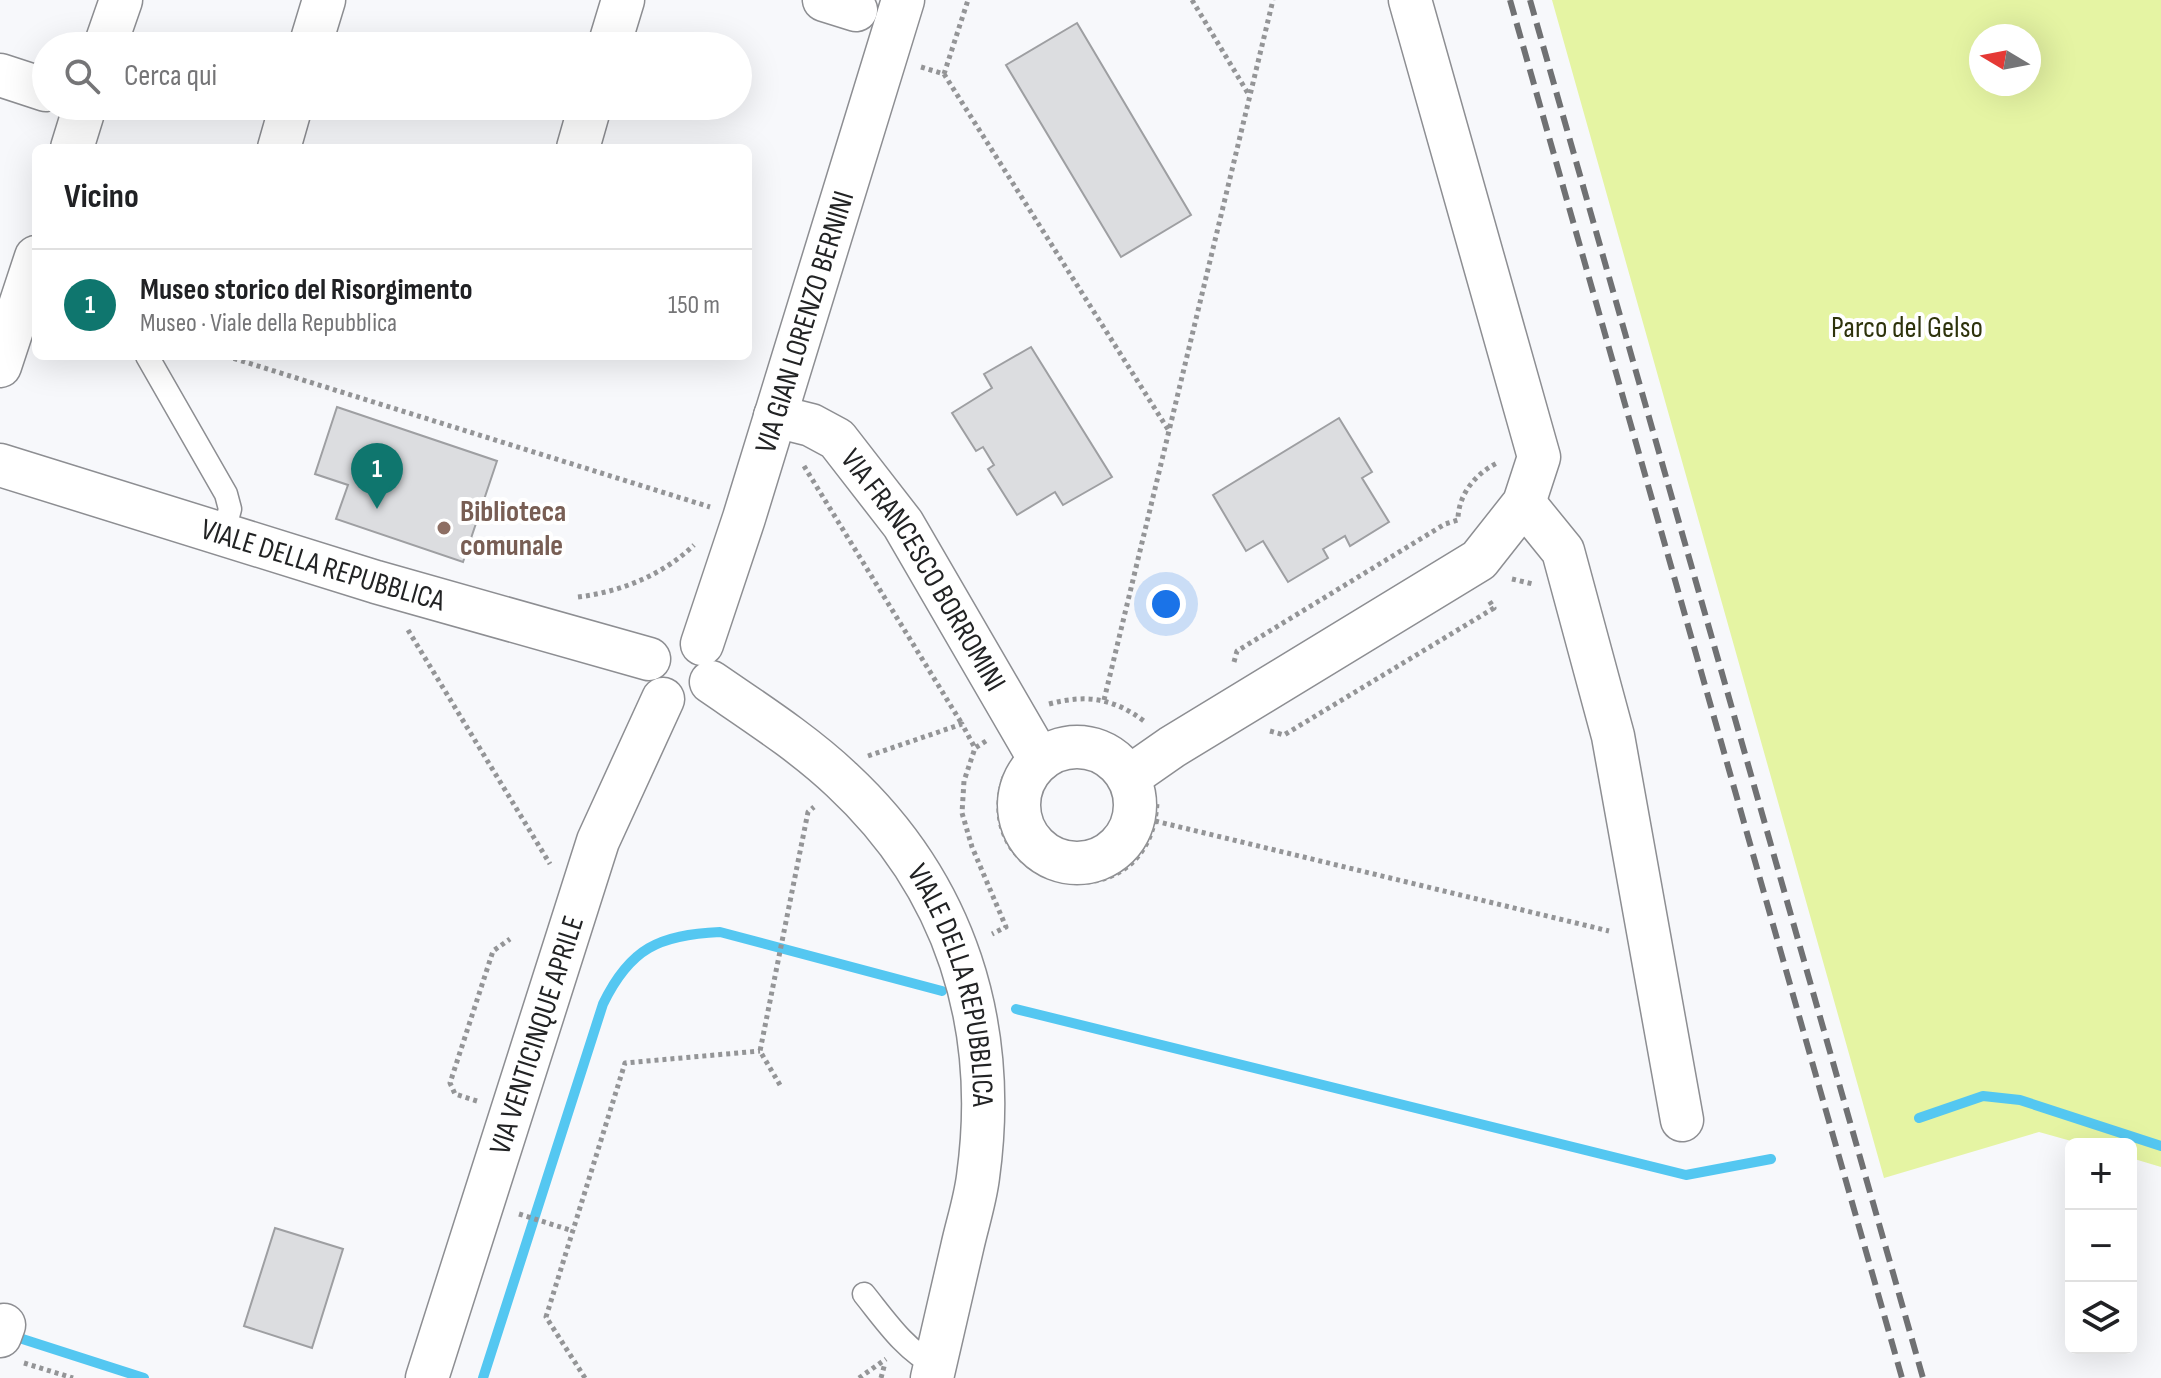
<!DOCTYPE html>
<html lang="it">
<head>
<meta charset="utf-8">
<style>
	:root { --surface:#fff; --page:#f2f2f2; --text:#202124; --muted:#757577; --line:#e0e0e0; --accent:#0f766e }
	body { margin:0; font-family:"Sofia Sans Condensed",sans-serif; background:var(--page); color:var(--text) }
	.controls { position:absolute; right:24px; bottom:24px; display:grid; overflow:hidden; border-radius:12px; box-shadow:0 8px 32px #0002 }
	.controls button { width:72px; height:72px; display:grid; place-items:center; padding:0; border:0; border-bottom:2px solid var(--line); background:var(--surface); color:var(--text); font:40px sans-serif }
	.compass { position:absolute; left:1969px; top:24px; width:72px; height:72px; border-radius:50%; background:var(--surface); box-shadow:0 8px 32px #0002; rotate:280deg }
	.you { position:absolute; left:1166px; top:604px; width:28px; height:28px; margin:-20px; border:6px solid #fff; border-radius:50%; background:#1a73e8; box-shadow:0 0 0 12px #1a73e833 }
	.badge { display:grid; place-items:center; width:52px; height:52px; border-radius:50%; background:var(--accent); color:#fff; font-size:26px; font-weight:700 }
	.pin { position:absolute; translate:-50% -66px; filter:drop-shadow(0 2px 4px #0008) }
	.pin::after { content:''; position:absolute; top:42px; width:28px; height:24px; background:inherit; clip-path:polygon(0 0,100% 0,50% 100%) }
	.list { margin:0; padding:0; list-style:none }
	h2 { display:flex; justify-content:space-between; align-items:center; height:104px; margin:0; padding:0 32px; font-size:34px }
	h2 small { font-size:26px; font-weight:400; color:var(--muted) }
	.list li { display:grid; grid-template-columns:52px 1fr auto; gap:24px; align-items:center; box-sizing:border-box; height:112px; padding:0 32px; border-top:2px solid var(--line) }
	.list b { display:block; font-size:30px; white-space:nowrap }
	.list p { margin:0; font-size:26px; white-space:nowrap; color:var(--muted) }
	.list em { font-size:26px; font-style:normal; color:var(--muted) }
	.icon { flex:none; width:44px; height:44px; fill:none; stroke:currentColor; stroke-width:2; stroke-linecap:round; stroke-linejoin:round }
	.map { position:relative; flex:none; width:2161px; height:1378px; overflow:hidden }
	.search { position:absolute; background:var(--surface); box-shadow:0 8px 32px #0002; left:32px; top:32px; width:720px; height:88px; display:flex; align-items:center; gap:20px; box-sizing:border-box; padding:0 28px; border-radius:44px; color:var(--muted); font-size:30px }
	.panel { position:absolute; background:var(--surface); box-shadow:0 8px 32px #0002; left:32px; top:144px; width:720px; height:216px; border-radius:12px }
	.map>svg:first-child { display:block }
</style>
</head>
<body>
<div class="map">
<svg width="2161" height="1378" viewBox="0 0 2161 1378">
	<rect width="100%" height="100%" fill="#f7f8fb"/>
	<path fill="#e5f4a3" fill-rule="evenodd" d="M1552 0H2161V1167L2131 1158V1144H2082L2039 1132 1884 1178ZM1981 36H2029V84H1981Z"/>
	<g fill="none" stroke-linecap="round" stroke-linejoin="round">
		<path stroke="#54c7f1" stroke-width="10" d="M1016 1009 1686 1175 1771 1159
			M1919 1118 1983 1096 2020 1100 2161 1146
			M10 1335 144 1378
			M483 1378 603 1004C630 948 659 935 720 932L942 991"/>
	</g>
	<path fill="#dcdde0" stroke="#9e9fa2" stroke-width="2" d="M1077 23 1191 215 1121 257 1006 65Z
		M1031 347 1112 477 1063 505 1055 492 1017 515 988 469 994 465 983 447 976 451 952 413 992 388 984 374Z
		M337 407 497 461 463 562 336 519 348 485 315 474Z
		M1339 418 1372 472 1362 478 1389 522 1350 546 1345 536 1323 549 1328 558 1288 582 1263 541 1246 551 1213 495Z
		M275 1228 343 1249 312 1348 244 1326Z"/>
	<g fill="none" stroke-linecap="round" stroke-linejoin="round">
		<defs>
			<path id="service" d="M147 356 226 494 230 509 223 535
				M864 1294C885 1320 905 1350 935 1365"/>
			<g id="minor">
				<path d="M824 0 856 10"/>
				<path d="M105 46 121 0"/>
				<path d="M310 46 324 0"/>
				<path d="M609 46 623 0"/>
				<path d="M0 75 46 90"/>
				<path d="M72 148 85 106"/>
				<path d="M279 148 291 106"/>
				<path d="M578 148 590 106"/>
				<path d="M0 366 36 257"/>
				<path id="s1" d="M775 416 811 425 837 439 903 524 1040 760"/>
				<path id="s2" d="M0 465 376 582 649 659"/>
				<path d="M1524 503 1563 551 1613 736 1682 1120"/>
				<path id="s3" d="M702 644 744 518 903 0"/>
				<path id="s4" d="M711 682C756 713 803 743 842 780 956 886 999 1025 978 1177 975 1201 967 1225 962 1248 952 1291 942 1335 932 1378"/>
				<circle cx="1077" cy="805" r="58"/>
				<path d="M1129 777 1172 747 1479 560 1524 503 1539 457 1410 0"/>
				<path d="M0 1336 4 1325"/>
				<path id="s5" d="M427 1378 598 841 663 699"/>
			</g>
		</defs>
		<use href="#service" stroke="#8d8e92" stroke-width="25"/>
		<use href="#minor" stroke="#8d8e92" stroke-width="45"/>
		<path stroke="#949597" stroke-width="5" stroke-dasharray="4 4" stroke-linecap="butt" d="M1192 0 1249 95
			M921 67 944 74 1169 431
			M944 74 968 0
			M226 356 710 507
			M804 466 962 724
			M1512 579 1533 584
			M578 597C620 592 663 575 694 545
			M408 630 550 864
			M1234 662 1237 651 1445 524 1458 520C1458 495 1475 474 1497 463
			M1104 700 1273 0
			M1049 704C1086 694 1113 698 1144 721
			M1270 731 1284 735 1494 608 1488 599
			M986 741 975 748 964 781 962 813 972 847 1006 927 992 934
			M868 756 962 724 975 748
			M1004 777C966 892 1150 930 1157 803
			M1155 821 1609 931
			M780 1085 760 1051 808 812 814 807
			M477 1101 455 1094 450 1083 493 951 510 939
			M519 1214 573 1231
			M24 1363 73 1378
			M585 1378 546 1317 625 1063 760 1051
			M859 1378 886 1359
			M881 1378 885 1363"/>
		<use href="#service" stroke="#fff" stroke-width="22"/>
		<use href="#minor" stroke="#fff" stroke-width="42"/>
		<path stroke="#707173" stroke-width="6" stroke-dasharray="16 8" stroke-linecap="butt" d="M1510 0 1902 1378
			M1530 0 1923 1378"/>
	</g>
	<circle fill="#8d6e63" stroke="#fff" stroke-width="3" cx="444" cy="528" r="8"/>
	<g text-anchor="middle" stroke-width="8" stroke-linejoin="round" paint-order="stroke">
		<g font-size="30" fill="#222324" stroke="#fff">
			<text dy="10" stroke="none"><textPath href="#s3" startOffset="338">VIA GIAN LORENZO BERNINI</textPath></text>
			<text dy="10" stroke="none"><textPath href="#s2" startOffset="338">VIALE DELLA REPUBBLICA</textPath></text>
			<text dy="10" stroke="none"><textPath href="#s1" startOffset="224">VIA FRANCESCO BORROMINI</textPath></text>
			<text dy="10" stroke="none"><textPath href="#s4" startOffset="404">VIALE DELLA REPUBBLICA</textPath></text>
			<text dy="10" stroke="none"><textPath href="#s5" startOffset="360">VIA VENTICINQUE APRILE</textPath></text>
		</g>
		<g font-size="30" fill="#2e330c" stroke="#fff">
			<text x="1907" y="337">Parco del Gelso</text>
		</g>
		<g font-size="30" font-weight="bold" fill="#785e54" stroke="#fff" text-anchor="start">
			<text x="460" y="521">Biblioteca<tspan x="460" dy="34">comunale</tspan></text>
		</g>
	</g>
</svg>
<div class="controls">
<button>+</button>
<button>−</button>
<button><svg class="icon" aria-label="layers" viewBox="0 0 24 24"><path d="M12 4l9 5-9 5-9-5zM3 14l9 5 9-5"/></svg></button>
</div>
<svg class="compass" viewBox="-18 -18 36 36"><path d="M0-13l5 13h-10z" fill="#e53935"/><path d="M0 13l5-13h-10z" fill="#757577"/></svg>
<div class="you"></div>
<div class="pin badge" style="left:377px;top:509px">1</div>
<div class="search"><svg class="icon" aria-label="search" viewBox="0 0 24 24"><circle cx="10" cy="10" r="6"/><path d="M15 15l6 6"/></svg>Cerca qui</div>
<section class="panel">
<h2>Vicino<small></small></h2>
<ul class="list">
<li><span class="badge">1</span><div><b>Museo storico del Risorgimento</b><p>Museo · Viale della Repubblica</p></div><em>150 m</em></li>
</ul>
</section>
</div>
</body>
</html>
